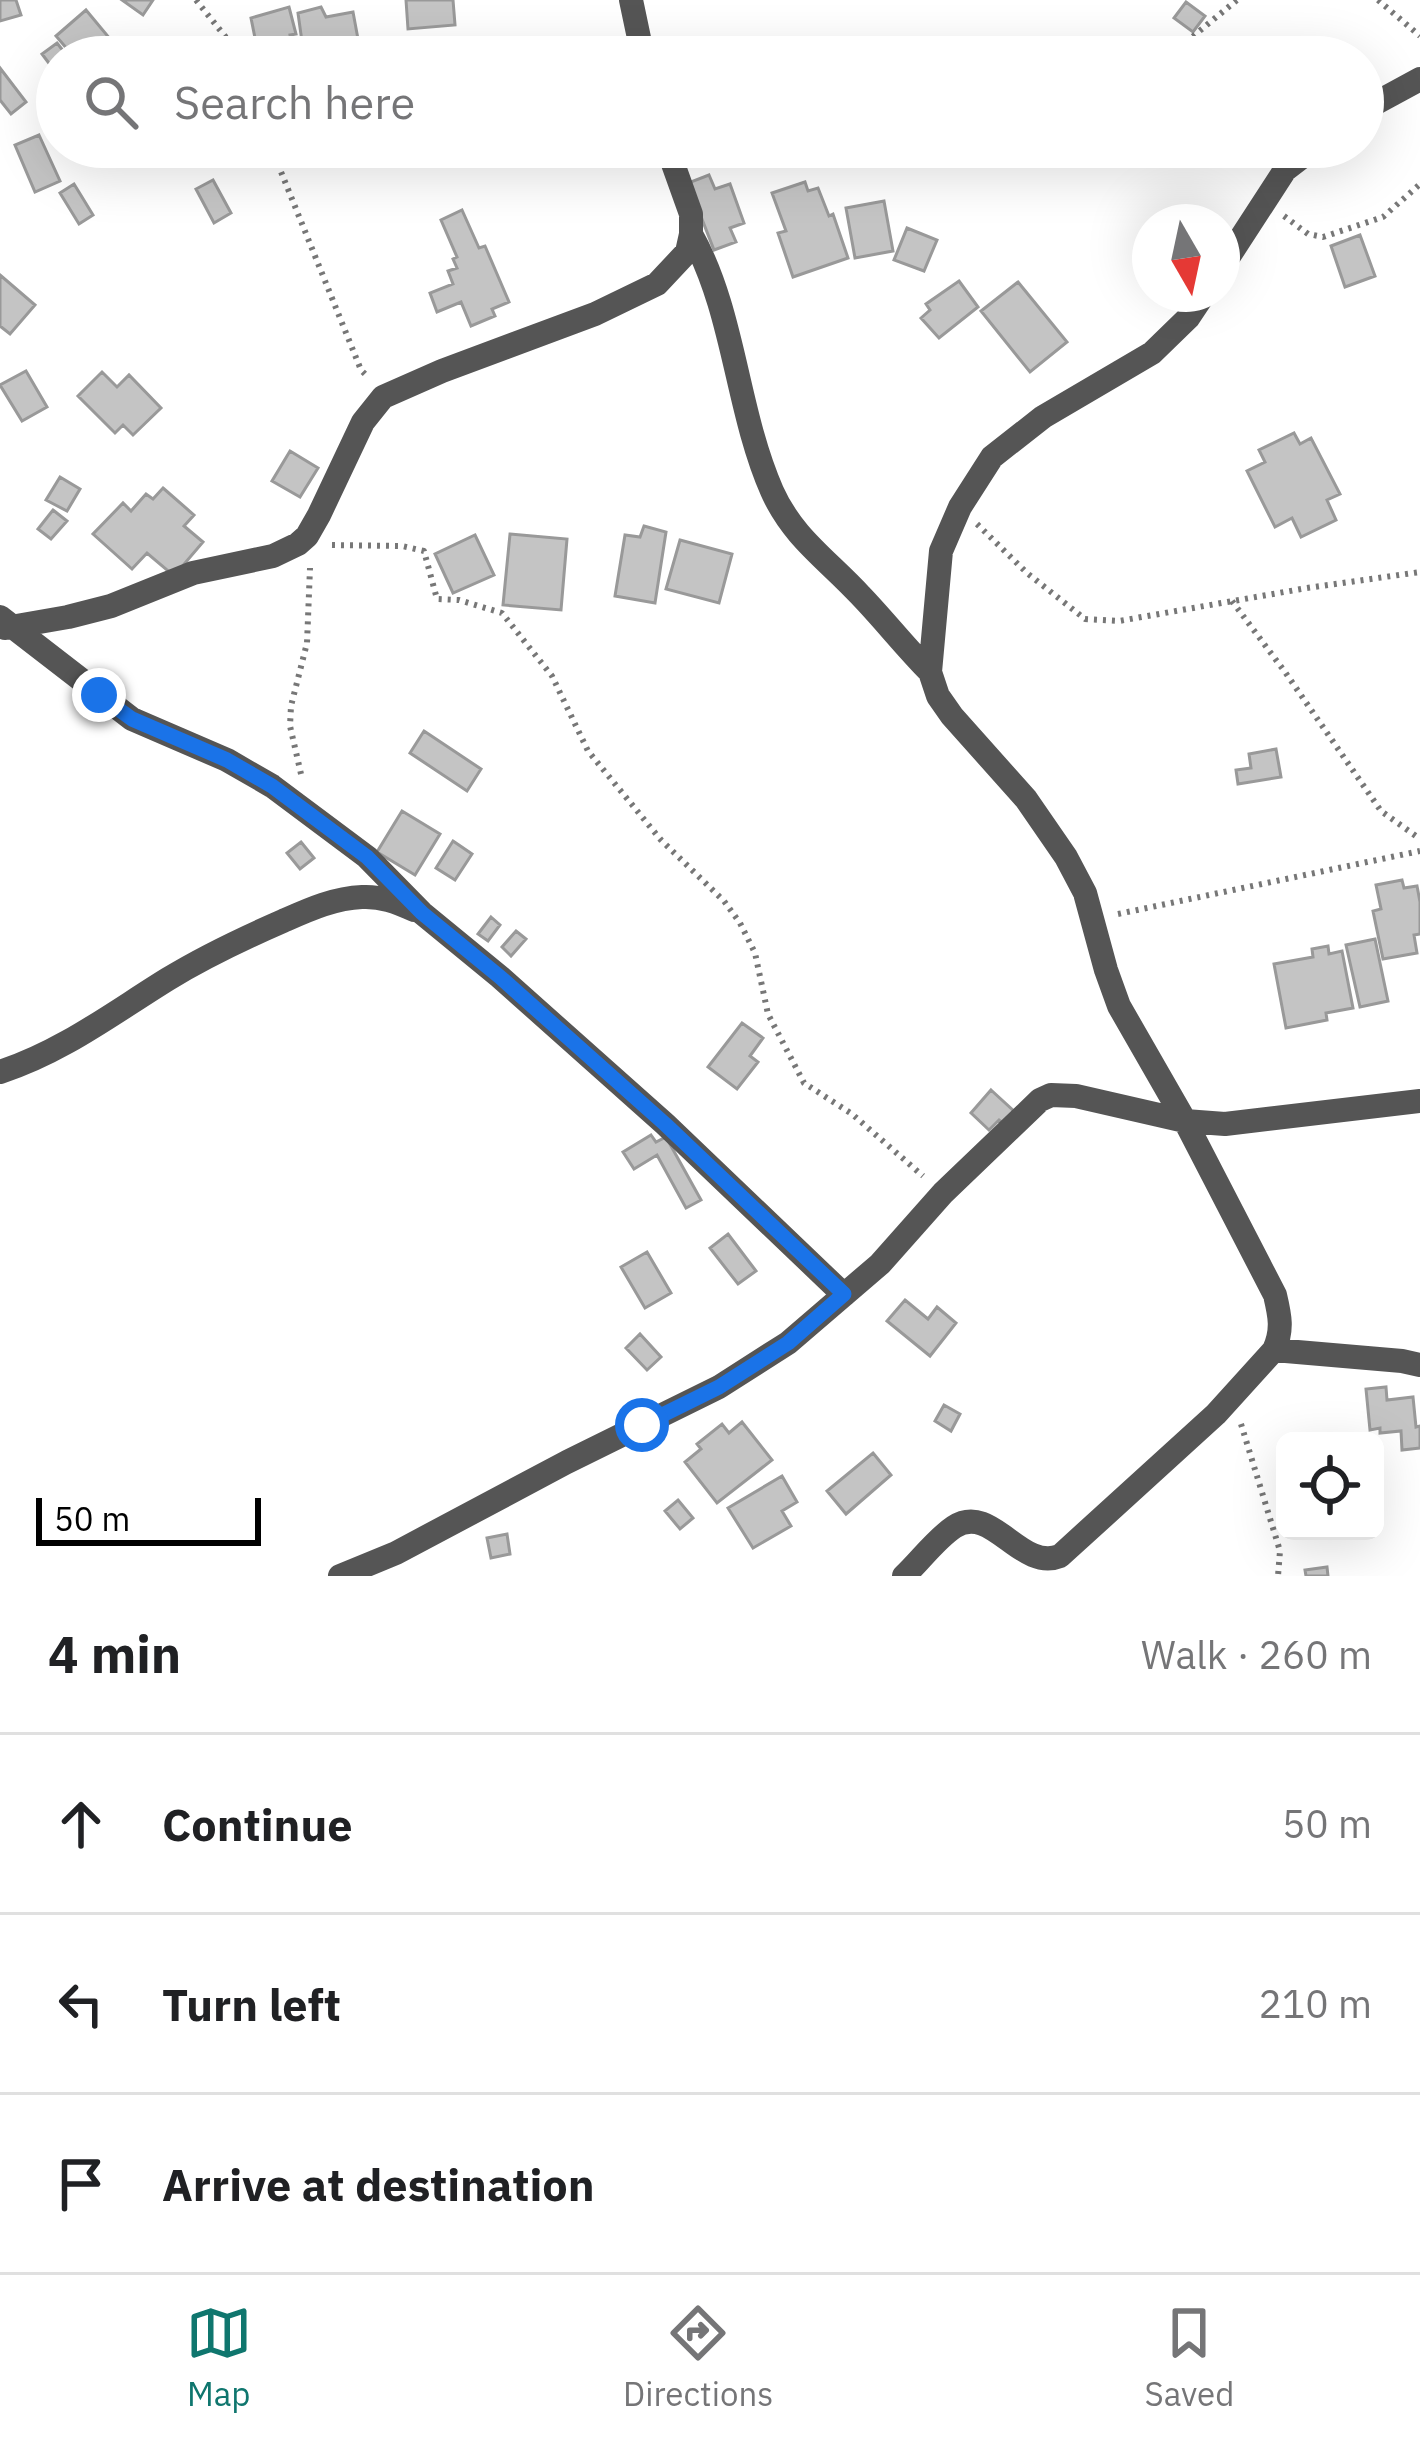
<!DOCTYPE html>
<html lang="en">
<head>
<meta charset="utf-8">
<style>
	:root { --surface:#fff; --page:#f6f6f6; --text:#202124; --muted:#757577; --line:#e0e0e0; --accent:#0f766e }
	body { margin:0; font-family:"IBM Plex Sans",sans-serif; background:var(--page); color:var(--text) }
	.controls { position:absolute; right:36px; bottom:36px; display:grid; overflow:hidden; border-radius:18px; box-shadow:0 12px 48px #0002 }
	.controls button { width:108px; height:108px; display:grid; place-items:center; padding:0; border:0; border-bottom:3px solid var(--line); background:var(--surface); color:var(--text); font:60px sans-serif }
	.compass { position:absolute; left:1132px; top:204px; width:108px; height:108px; border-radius:50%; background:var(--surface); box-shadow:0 12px 48px #0002; rotate:171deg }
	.scale { position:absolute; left:36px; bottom:30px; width:225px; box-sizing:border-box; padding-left:12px; border:6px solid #000; border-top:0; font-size:33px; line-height:42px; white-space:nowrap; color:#000; -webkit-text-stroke:9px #fff; paint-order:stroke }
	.stop { position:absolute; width:36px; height:36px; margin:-27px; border:9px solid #1a73e8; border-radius:50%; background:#fff }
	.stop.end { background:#1a73e8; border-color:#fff; box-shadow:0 3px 12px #0008 }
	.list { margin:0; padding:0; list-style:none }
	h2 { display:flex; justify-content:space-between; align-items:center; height:156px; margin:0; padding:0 48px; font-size:51px }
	h2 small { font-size:39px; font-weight:400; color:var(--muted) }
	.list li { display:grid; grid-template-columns:78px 1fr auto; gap:36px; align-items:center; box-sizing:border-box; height:180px; padding:0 48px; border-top:3px solid var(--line) }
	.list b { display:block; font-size:45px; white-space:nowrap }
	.list em { font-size:39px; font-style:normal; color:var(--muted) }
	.icon { flex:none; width:66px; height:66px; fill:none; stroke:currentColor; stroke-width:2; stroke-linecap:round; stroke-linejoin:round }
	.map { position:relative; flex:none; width:1420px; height:1576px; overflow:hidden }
	.search { position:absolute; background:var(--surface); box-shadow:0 12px 48px #0002; left:36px; right:36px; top:36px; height:132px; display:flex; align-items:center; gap:30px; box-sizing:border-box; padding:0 42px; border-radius:66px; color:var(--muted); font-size:45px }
	.sheet { height:696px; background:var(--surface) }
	nav { display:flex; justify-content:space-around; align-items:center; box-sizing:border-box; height:168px; border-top:3px solid var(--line); background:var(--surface); font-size:33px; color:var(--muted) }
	nav a { display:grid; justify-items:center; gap:6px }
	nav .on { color:var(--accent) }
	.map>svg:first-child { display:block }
</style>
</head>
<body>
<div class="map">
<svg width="1420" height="1576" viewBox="0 0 1420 1576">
	<rect width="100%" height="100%" fill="#fff"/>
	<path fill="#c4c4c4" stroke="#999" stroke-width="3" d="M0 0H16L21 15 0 21Z
		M122 0H153L143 15Z
		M406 0H453L455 25 408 29Z
		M1186 2 1205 16 1193 32 1174 18Z
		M289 7 296 34 290 35 295 57H245L241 42 255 38 251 18Z
		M321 7 326 17 353 12 358 39 303 49 298 13Z
		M86 10 111 40 92 57H74L56 36Z
		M57 43 68 57H57V74L42 54Z
		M0 68 26 102 11 114 0 100Z
		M39 135 60 181 35 192 15 145Z
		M709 175 715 189 730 184 744 223 730 228 736 242 714 250 688 183Z
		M213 180 231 213 214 223 196 189Z
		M805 182 808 191 818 188 829 216 833 214 848 258 793 277 778 233 786 231 772 193Z
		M74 184 93 215 79 224 60 193Z
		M884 201 893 251 855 258 846 208Z
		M462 210 479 248 485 246 509 302 492 309 495 316 471 326 461 302 437 312 430 293 453 284 448 271 457 268 453 259 457 257 441 220Z
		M907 228 937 240 924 271 894 260Z
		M1360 235 1375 276 1345 287 1331 246Z
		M0 275 35 305 10 334 0 326Z
		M959 281 978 307 939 338 921 318 930 310 926 304Z
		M1018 282 1067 342 1030 372 981 311Z
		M26 371 47 407 22 421 0 385Z
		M102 372 117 387 129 375 161 408 133 435 123 425 115 433 78 396Z
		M1294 433 1300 444 1311 438 1340 494 1327 500 1336 520 1301 537 1292 518 1275 527 1247 471 1265 462 1259 450Z
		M290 451 318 468 300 497 272 481Z
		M60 477 80 489 67 511 46 500Z
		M163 488 194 515 184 526 203 542 174 576 147 553 132 569 93 534 123 503 131 511 146 494 153 499Z
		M53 510 67 521 51 539 38 529Z
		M644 526 666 532 655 603 615 596 625 535 640 537Z
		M510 534 567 539 561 610 503 605Z
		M475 535 494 575 453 593 435 554Z
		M680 540 732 554 719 603 666 589Z
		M424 731 481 769 467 791 410 753Z
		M1276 749 1281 777 1238 784 1236 770 1251 768 1249 754Z
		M402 811 440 834 415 875 377 852Z
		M453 841 472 854 455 880 436 868Z
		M301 842 314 858 300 869 287 853Z
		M1402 880 1404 888 1417 886 1420 902V934L1414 935 1417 953 1383 959 1373 911 1381 909 1376 885Z
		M491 917 500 925 488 941 478 934Z
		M516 931 526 939 511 956 502 947Z
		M1375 939 1388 1001 1360 1007 1346 945Z
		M1328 946 1329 954 1342 951 1353 1008 1326 1013 1327 1020 1286 1028 1274 964 1313 957 1312 949Z
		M742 1023 763 1038 750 1056 758 1062 737 1089 708 1067Z
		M991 1090 1016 1113 1005 1125 999 1120 989 1130 971 1113Z
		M651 1135 656 1142 666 1137 701 1200 686 1208 657 1155 634 1169 623 1152Z
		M728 1234 756 1271 738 1284 710 1248Z
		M647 1252 671 1293 645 1308 621 1267Z
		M905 1300 928 1319 937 1307 956 1323 930 1356 887 1321Z
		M640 1334 661 1357 647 1370 626 1348Z
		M1386 1387 1387 1400 1413 1397 1416 1427 1420 1426V1448L1402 1450 1401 1431 1380 1433V1428L1370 1430 1366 1389Z
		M944 1405 960 1414 951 1431 935 1421Z
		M742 1422 772 1460 717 1503 685 1462 701 1449 697 1444 722 1424 729 1433Z
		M873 1453 891 1475 846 1514 827 1491Z
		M782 1476 797 1502 782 1511 791 1526 753 1548 728 1508Z
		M678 1500 693 1518 680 1529 665 1511Z
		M507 1534 510 1554 491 1558 487 1538Z
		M1327 1567 1328 1576H1306L1305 1570Z"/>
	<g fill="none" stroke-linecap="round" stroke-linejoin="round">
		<path stroke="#777" stroke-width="6" stroke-dasharray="3 6" stroke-linecap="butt" d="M196 0 228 40 238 57
			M1378 0 1420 36
			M1191 38 1203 57
			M1124 57 1191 38 1237 0
			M271 147 361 370 366 375
			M1284 216 1308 234 1323 237 1383 217 1420 184
			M977 524 1027 573 1085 619 1119 621 1307 588 1420 572
			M332 545 402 546 424 551 437 599 459 600 502 613 552 676 588 751 661 840 724 901 740 923 755 953 768 1014 804 1083 852 1114 923 1176
			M1232 601 1285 672 1381 811 1420 839
			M301 774 290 726 291 706 307 643 310 568
			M1118 914 1420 851
			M1241 1424 1280 1551 1278 1576"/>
		<path stroke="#555" stroke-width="24" d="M631 0 643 57
			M1363 110 1420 79
			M691 234C735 313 736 409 772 491 793 538 828 560 861 596 885 621 906 648 930 672
			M1222 267 1285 170 1315 147
			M0 617 132 719 227 760 272 786 367 857 422 913 500 977 665 1124 844 1295
			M5 628 68 617 111 606 193 573 273 556 298 544 307 536 319 515 363 422 383 397 442 371 595 314 657 284 687 252 691 234V214L667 147
			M0 1072C62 1052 113 1013 168 979 204 957 244 938 283 921 308 910 334 898 362 897 381 896 397 902 414 910
			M1274 1350 1402 1361 1420 1365
			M340 1576 396 1553 567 1462 719 1387 788 1343 880 1264 943 1193 1040 1100 1051 1095 1076 1096 1185 1121 1225 1124 1420 1101
			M904 1576C920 1561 936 1539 954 1527 992 1502 1020 1572 1060 1556L1216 1414 1274 1350C1283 1330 1280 1316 1275 1295L1185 1121 1119 1006 1106 970 1085 893 1066 857 1026 799 952 716 938 696 930 672 941 551 960 507 992 457 1043 417 1152 353 1188 318 1204 294"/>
	</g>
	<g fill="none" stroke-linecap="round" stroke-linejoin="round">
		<path stroke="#1a73e8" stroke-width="15" d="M99 695 132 719 227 760 272 786 367 857 422 913 500 977 665 1124 844 1294 788 1343 719 1387 642 1425"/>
	</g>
</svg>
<div class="controls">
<button><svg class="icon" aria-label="locate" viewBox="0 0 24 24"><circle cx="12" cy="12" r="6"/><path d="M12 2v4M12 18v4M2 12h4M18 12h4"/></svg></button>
</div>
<svg class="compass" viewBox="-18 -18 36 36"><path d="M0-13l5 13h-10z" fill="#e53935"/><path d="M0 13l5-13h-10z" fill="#757577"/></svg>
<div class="scale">50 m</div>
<div class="stop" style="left:642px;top:1425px"></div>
<div class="stop end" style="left:99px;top:695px"></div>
<div class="search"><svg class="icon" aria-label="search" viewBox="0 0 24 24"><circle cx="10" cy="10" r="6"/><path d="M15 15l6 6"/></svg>Search here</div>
</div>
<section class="sheet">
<h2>4 min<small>Walk · 260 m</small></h2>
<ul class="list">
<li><svg class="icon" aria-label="ahead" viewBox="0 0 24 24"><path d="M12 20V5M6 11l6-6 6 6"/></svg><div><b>Continue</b></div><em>50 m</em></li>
<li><svg class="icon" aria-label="left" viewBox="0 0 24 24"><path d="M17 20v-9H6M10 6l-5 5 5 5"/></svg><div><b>Turn left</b></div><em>210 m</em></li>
<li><svg class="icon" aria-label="arrive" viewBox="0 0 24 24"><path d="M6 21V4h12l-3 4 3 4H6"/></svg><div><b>Arrive at destination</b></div></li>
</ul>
</section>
<nav>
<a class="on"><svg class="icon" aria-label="map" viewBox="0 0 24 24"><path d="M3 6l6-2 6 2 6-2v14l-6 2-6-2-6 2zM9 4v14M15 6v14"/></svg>Map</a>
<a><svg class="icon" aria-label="directions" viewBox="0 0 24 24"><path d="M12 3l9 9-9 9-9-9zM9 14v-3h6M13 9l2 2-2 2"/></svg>Directions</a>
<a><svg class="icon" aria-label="saved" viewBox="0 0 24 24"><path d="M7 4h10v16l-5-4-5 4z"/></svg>Saved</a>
</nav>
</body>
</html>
